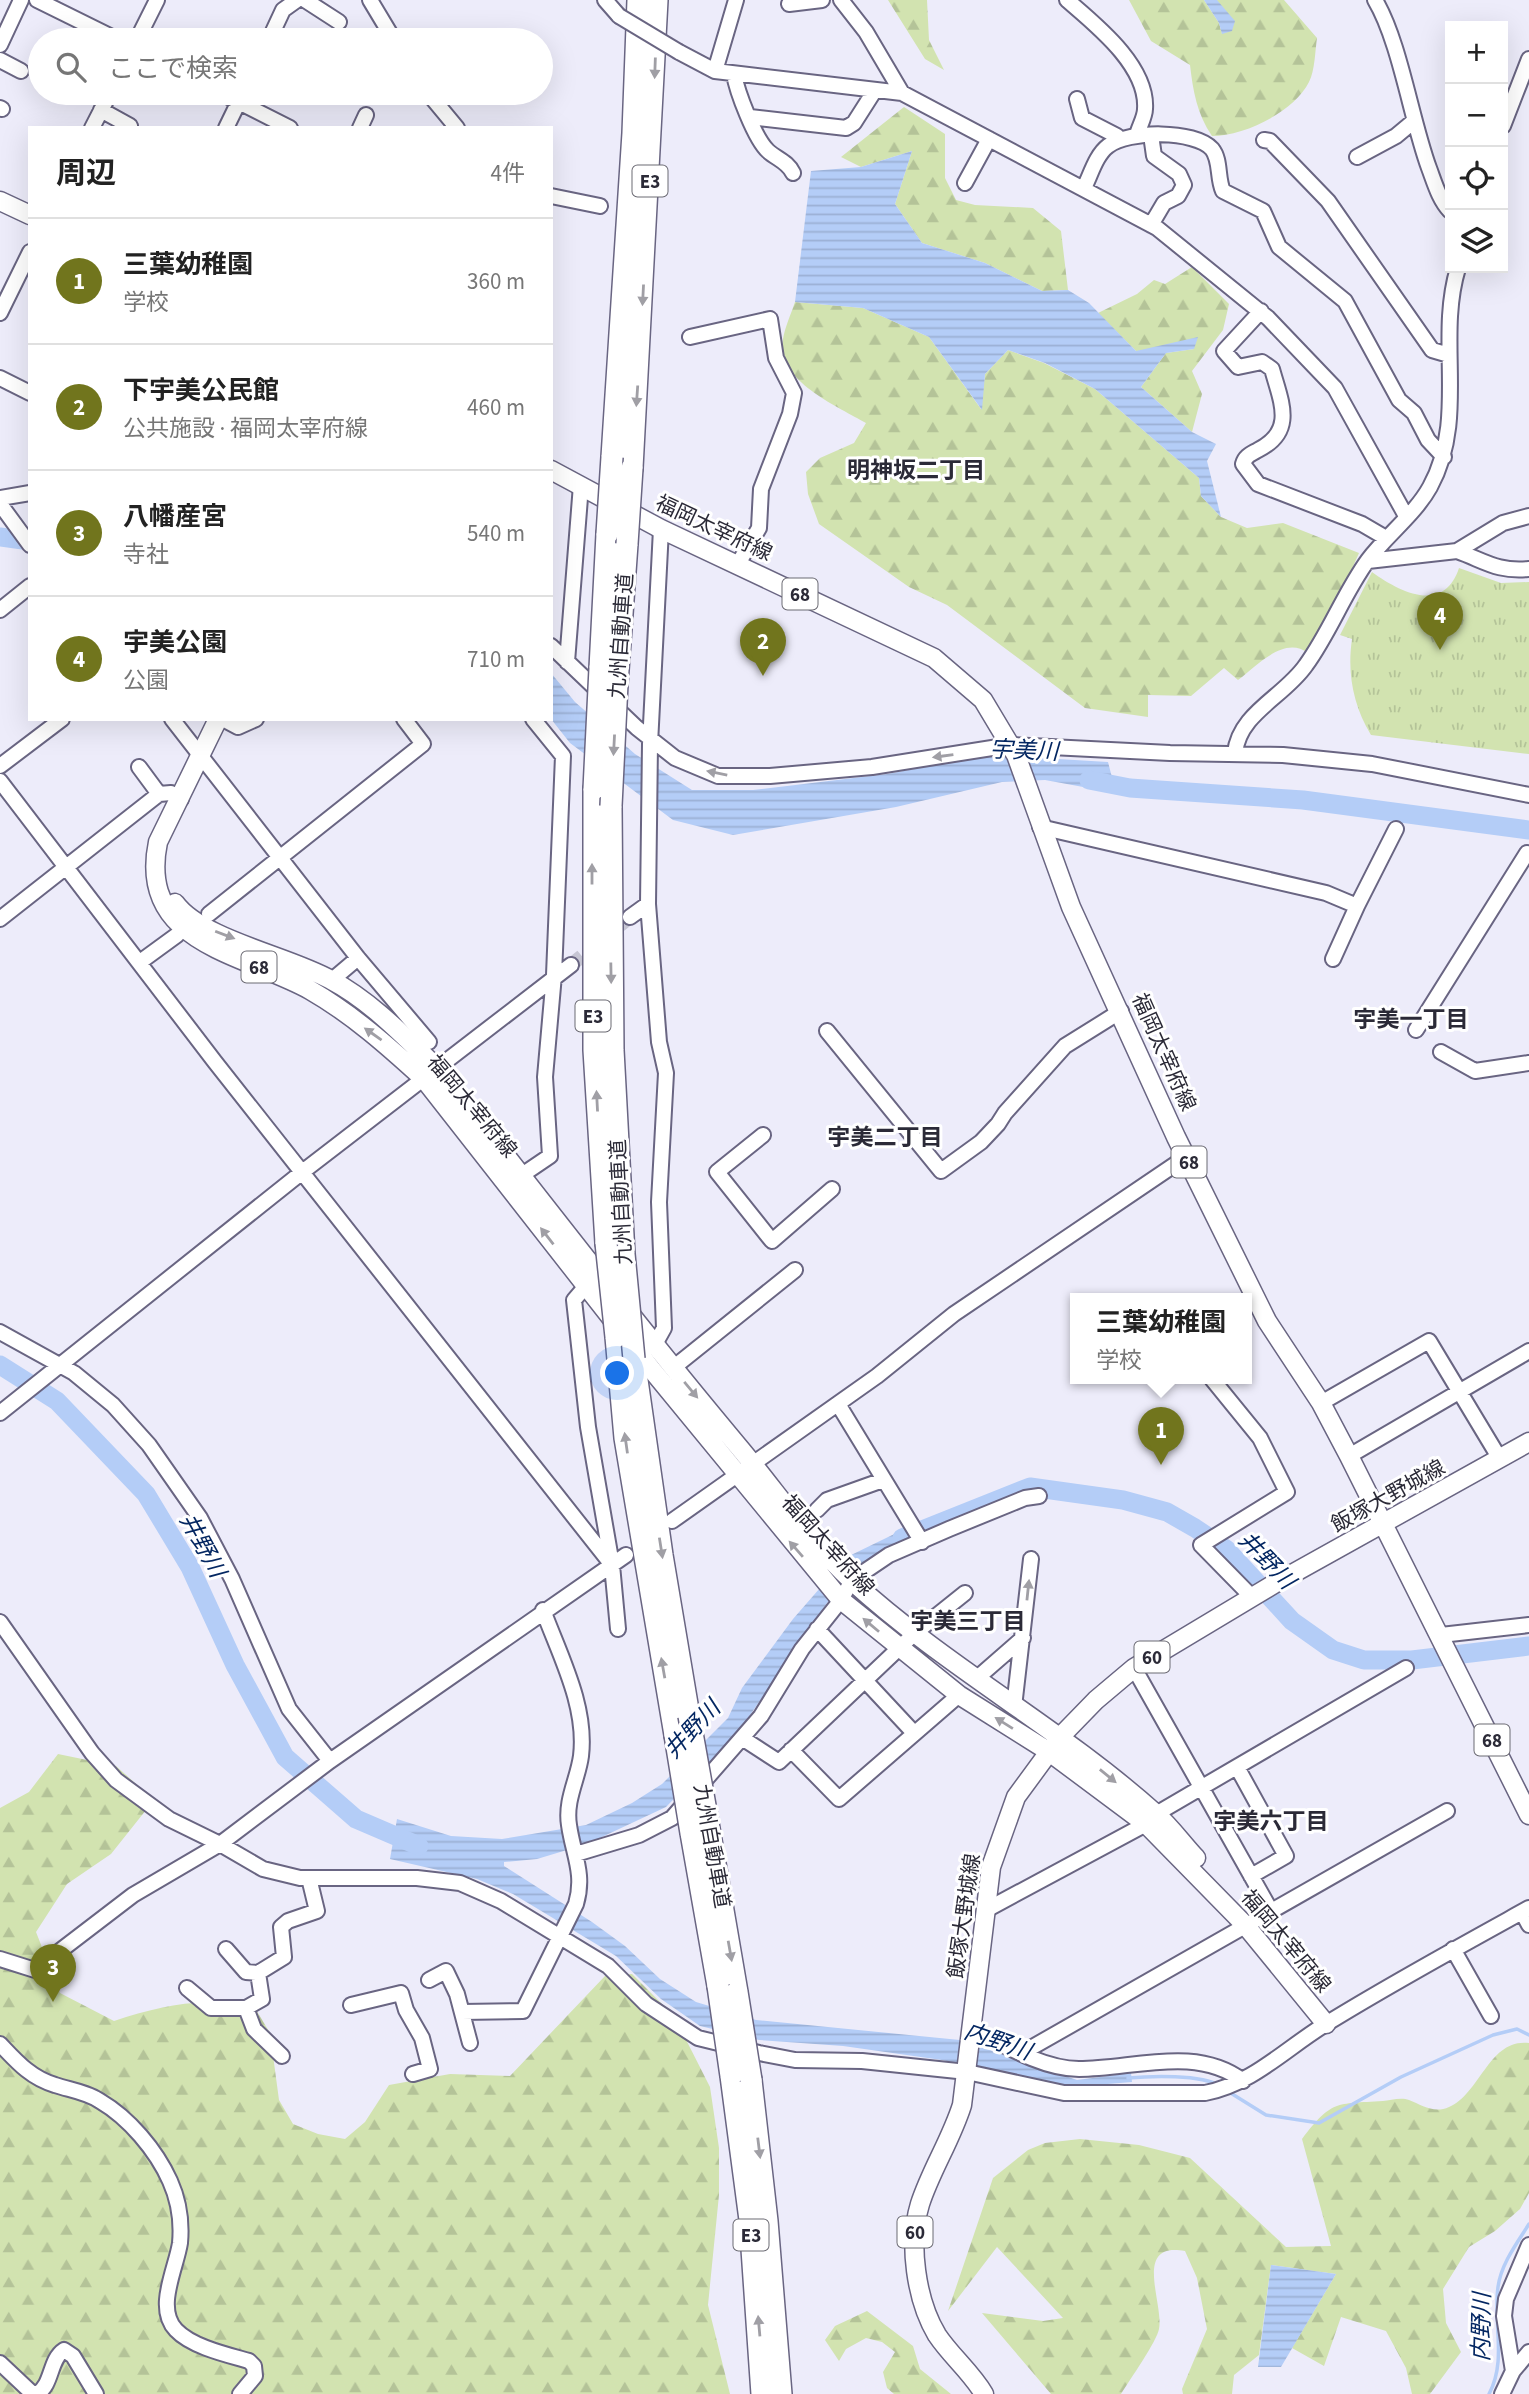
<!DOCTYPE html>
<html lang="ja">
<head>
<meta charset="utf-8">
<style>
	:root { --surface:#fff; --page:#f2f2f2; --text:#222; --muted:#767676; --line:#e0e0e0; --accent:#71751d }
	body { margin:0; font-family:"Source Sans 3","Noto Sans JP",sans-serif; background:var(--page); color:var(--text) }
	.controls { position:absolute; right:21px; top:21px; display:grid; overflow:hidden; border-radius:0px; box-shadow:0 7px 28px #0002 }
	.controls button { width:63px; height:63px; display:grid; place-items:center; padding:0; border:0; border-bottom:2px solid var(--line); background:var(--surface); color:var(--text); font:35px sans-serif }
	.you { position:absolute; left:618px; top:1374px; width:24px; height:24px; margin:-18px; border:5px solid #fff; border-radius:50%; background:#1a73e8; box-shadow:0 0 0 10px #1a73e833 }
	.badge { display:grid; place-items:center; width:46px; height:46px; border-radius:50%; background:var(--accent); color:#fff; font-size:23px; font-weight:700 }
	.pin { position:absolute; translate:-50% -58px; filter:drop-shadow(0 2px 4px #0008) }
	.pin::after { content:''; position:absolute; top:37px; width:24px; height:21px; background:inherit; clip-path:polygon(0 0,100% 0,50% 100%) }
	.popup { position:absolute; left:1070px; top:1293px; width:182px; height:91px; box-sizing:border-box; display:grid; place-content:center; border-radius:0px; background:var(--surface); filter:drop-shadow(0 2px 5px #0005); font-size:23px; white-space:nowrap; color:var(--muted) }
	.popup b { font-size:26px; color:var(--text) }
	.popup::after { content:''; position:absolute; left:50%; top:100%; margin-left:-14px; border:14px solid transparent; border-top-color:var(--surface) }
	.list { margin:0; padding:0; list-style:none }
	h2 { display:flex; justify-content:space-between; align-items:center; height:91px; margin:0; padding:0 28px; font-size:30px }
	h2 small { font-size:23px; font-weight:400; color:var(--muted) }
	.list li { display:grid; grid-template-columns:46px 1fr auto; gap:21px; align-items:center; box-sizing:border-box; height:126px; padding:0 28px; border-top:2px solid var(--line) }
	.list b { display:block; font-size:26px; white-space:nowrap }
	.list p { margin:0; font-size:23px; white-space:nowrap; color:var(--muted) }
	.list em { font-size:23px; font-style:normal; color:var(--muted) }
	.icon { flex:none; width:38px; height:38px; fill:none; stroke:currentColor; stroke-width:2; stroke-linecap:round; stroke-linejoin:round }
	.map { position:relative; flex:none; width:1529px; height:2394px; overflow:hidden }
	.search { position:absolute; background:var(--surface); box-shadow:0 7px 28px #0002; left:28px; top:28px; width:525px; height:77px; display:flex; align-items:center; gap:18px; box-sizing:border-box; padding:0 24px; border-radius:38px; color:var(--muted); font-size:26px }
	.panel { position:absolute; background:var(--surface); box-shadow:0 7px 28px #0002; left:28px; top:126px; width:525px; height:595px; border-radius:0px }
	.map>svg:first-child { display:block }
</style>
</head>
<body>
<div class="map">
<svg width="1529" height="2394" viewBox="0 0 1529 2394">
	<defs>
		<pattern id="forest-firs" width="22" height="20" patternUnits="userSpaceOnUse" patternTransform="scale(1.75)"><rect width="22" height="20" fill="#d2e3b0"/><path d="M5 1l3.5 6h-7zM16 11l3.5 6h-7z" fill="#b4c398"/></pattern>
		<pattern id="park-tufts" width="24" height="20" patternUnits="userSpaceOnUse" patternTransform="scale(1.75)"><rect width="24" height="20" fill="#d2e3b0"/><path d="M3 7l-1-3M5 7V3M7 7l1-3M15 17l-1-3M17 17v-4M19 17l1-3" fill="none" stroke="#b4c398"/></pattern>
		<pattern id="water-rules" width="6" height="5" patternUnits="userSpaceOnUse" patternTransform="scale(1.75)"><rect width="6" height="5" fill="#b4cdf7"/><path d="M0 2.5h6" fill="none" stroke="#9bb0d4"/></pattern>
	</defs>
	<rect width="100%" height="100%" fill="#edecfa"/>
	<path fill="url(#forest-firs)" d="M888 0H927L929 40 944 70 925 59Z
		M1129 0H1204L1219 23 1222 34 1217 0H1284L1317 38C1315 51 1315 70 1309 82 1294 112 1244 136 1212 136 1197 114 1193 91 1190 65L1151 41Z
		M904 107 945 134V178L956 200 975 205 1033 208 1061 231 1068 290 1042 291 985 263 922 243 895 204 912 151 861 167 841 157Z
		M1192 267 1229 304 1223 330 1192 371 1202 394 1192 432 1141 387 1166 353 1194 349 1136 351 1098 313 1137 294 1154 280 1165 284Z
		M795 302 863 308 929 337 981 409 985 374 1008 350 1044 363 1095 389 1199 478 1201 496 1221 517 1247 528 1283 523 1359 553 1340 596 1308 653C1284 635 1257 666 1238 680L1224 668 1191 696 1148 695V717L1085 708 947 605 909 587 819 524 808 494 806 472 820 458 854 443 866 423C837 406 775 380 783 339 785 327 791 314 795 302Z
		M58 1754 116 1766 154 1800 111 1854 67 1884 36 1932 60 1993 114 2021C162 2005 204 1996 255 2008L270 2033 279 2100 293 2124 318 2134 345 2139 365 2122 389 2085 450 2074 510 2076 605 1976 632 1974 674 2016 710 2087 719 2148V2195L708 2305 730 2394H0V1808L29 1792Z
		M1529 2043V2193L1520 2209 1495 2231 1469 2247 1443 2289 1446 2323 1461 2352 1430 2394H1412L1406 2368 1386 2331 1341 2317 1324 2366 1292 2348 1336 2274 1271 2265 1259 2355 1234 2375 1232 2394H1183L1182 2389 1207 2329 1197 2278 1185 2251C1132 2241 1164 2303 1159 2329 1157 2341 1129 2381 1121 2394H1051L982 2313 1043 2321 1063 2318 997 2247 948 2311 993 2178 1028 2150 1045 2143 1080 2139 1139 2145 1190 2158 1286 2247 1331 2246 1302 2139C1332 2100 1335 2104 1383 2101 1390 2100 1402 2097 1409 2100 1422 2105 1434 2114 1449 2107 1481 2093 1489 2038 1529 2043Z
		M867 2311 913 2346 920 2369 951 2394H894L887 2388 883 2372 895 2352 882 2342 866 2338 846 2349 839 2361 825 2340 835 2326Z"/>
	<path fill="url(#park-tufts)" d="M1459 568 1501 583 1529 582V754L1371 735C1353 705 1347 673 1352 639L1340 635 1372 572C1401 593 1444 614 1459 568Z"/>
	<path fill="url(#water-rules)" d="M1204 0H1217L1235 21 1232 31 1222 34 1219 23Z
		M912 151 895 204 922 243 985 263 1042 291 1068 290 1089 303 1136 351 1198 337 1194 349 1166 353 1141 387 1192 432 1216 444 1207 461 1221 517 1201 496 1199 478 1095 389 1045 363 1008 350 985 374 982 410 929 337 863 308 795 302 811 171 861 167Z
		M551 673 575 702 635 754 692 790H753L887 774 990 755 1108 762 1116 793 1045 780 1002 782 896 807 733 835 673 820 570 743 551 719Z
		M919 1522 931 1533 858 1570 827 1603 735 1737 666 1807 587 1844 537 1859 504 1862V1866L592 1922 625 1946 660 1979 696 2002 756 2020 960 2040 1077 2080 1131 2073 1132 2082 1071 2087 942 2060 843 2046 759 2040 700 2026 661 1999 616 1956 513 1894 477 1879 390 1859 397 1819 451 1836 502 1839 586 1825 632 1803 662 1784 728 1718 742 1688 793 1619 847 1557Z
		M1271 2265 1336 2274 1281 2367H1258Z"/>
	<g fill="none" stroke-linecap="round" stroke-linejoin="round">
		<path stroke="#b4cdf7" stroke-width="3.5" d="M1128 2078C1150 2076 1201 2074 1220 2086
			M1229 2092 1266 2115 1319 2123 1401 2077 1493 2035 1517 2029 1529 2035
			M1489 2394C1507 2360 1493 2324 1498 2287 1501 2264 1517 2243 1529 2224"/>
		<path stroke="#b4cdf7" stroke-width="19" d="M0 537 30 541
			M1089 780 1130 788 1303 800 1529 830
			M0 1365 57 1401 146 1494 190 1567 235 1665 285 1757 356 1819 419 1846
			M902 1538 1030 1487 1123 1500 1167 1512 1195 1528 1226 1549 1292 1621 1333 1650 1364 1660H1412L1529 1646"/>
		<path stroke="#c6c5d3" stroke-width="14" stroke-dasharray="14 7" stroke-linecap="butt" d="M571 965 630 917"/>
		<defs>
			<path id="minor" d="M37 0 118 40
				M305 0 339 22
				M370 0 394 40
				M605 0 619 16
				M841 0 866 32 902 93
				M1067 0C1096 25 1148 66 1145 109 1145 117 1139 127 1137 135
				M1375 0C1400 42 1411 119 1429 168 1435 184 1439 199 1450 211
				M789 4 822 0
				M137 40 157 0
				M269 40 283 10 297 0
				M0 45 21 0
				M679 52 715 71 902 93 1157 228 1268 318 1335 388 1406 516
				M0 60 21 71
				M715 71 736 0
				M734 74C737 92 755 139 768 151 777 159 788 162 793 173
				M221 93 290 128
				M428 93 457 128
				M1077 99 1082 118 1117 136 1119 140
				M0 108 2 109
				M101 110 130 126
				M750 117 846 128 854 123 875 90
				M1503 126 1529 59
				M92 128 110 93
				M226 128 243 93
				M360 128 366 115
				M1151 135 1154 156 1179 174 1184 185 1178 196 1164 203 1151 225
				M1264 140 1270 141 1328 201 1432 350 1449 355
				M1357 157 1396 136 1414 121
				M965 183 989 139
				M1084 188C1091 174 1096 155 1108 146 1128 130 1195 130 1212 149 1221 160 1217 178 1223 191L1263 211 1279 247 1345 301 1399 400 1414 413 1428 440 1444 457
				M551 196 600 206
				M1261 311 1224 351 1238 367 1262 362 1272 369C1281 402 1296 431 1258 450 1251 454 1245 456 1243 464L1258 484 1362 524 1386 538
				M0 313 30 252
				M690 337 770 319 776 358 794 393 790 414 761 489 759 528 738 564
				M0 378 30 393
				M0 498 30 493
				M0 504 30 545
				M1457 551C1485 561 1497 572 1529 569
				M1368 561 1457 551 1503 523 1529 516
				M0 610 30 586
				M551 646 637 728 675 758 718 776H770L872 767 1011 745 1170 753 1283 755 1372 764 1529 795
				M567 662 581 485
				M172 719 358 958 429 1042
				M223 719 238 727 256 719
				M1235 753C1239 713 1284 697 1306 665 1330 632 1344 593 1368 560 1387 535 1415 514 1430 487 1468 418 1436 340 1458 268
				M0 766 62 719
				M139 767 159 794
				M0 781 215 1062 612 1565
				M1040 827 1326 893 1357 906 1333 959
				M1357 906 1396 829
				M209 914 423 744 404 719
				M630 917 648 904
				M0 919 159 794 171 793 181 799
				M140 962 177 935
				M332 980 358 958
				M1416 1030 1527 853 1529 854
				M827 1031 941 1171 981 1142 998 1124 1005 1113 1065 1046 1121 1011
				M1441 1052 1475 1071 1529 1063
				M763 1135 717 1172 772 1241 832 1189
				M522 1175 550 1156 545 1077 554 975 563 756 533 719
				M586 1286 574 1300 588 1427 612 1565 618 1629
				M0 1332 74 1373 113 1405 149 1445 200 1518 232 1579 289 1709 330 1761
				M654 1346 664 1328 659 1202 666 1073 659 1042 648 904 650 744 661 529
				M673 1368 795 1270
				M1212 1379 1260 1438 1287 1492 1201 1545 1252 1597
				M1321 1403 1429 1341 1500 1459
				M838 1404 922 1542
				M0 1413 301 1173 571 965
				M1349 1456 1529 1351
				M817 1510 827 1500 883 1480
				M672 1521 877 1376 954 1314 1186 1157
				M0 1622 92 1753 116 1780 169 1819 220 1844 263 1869 300 1878H417L460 1883 501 1901 608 1966 646 2004 698 2038 759 2053 795 2060 862 2061 967 2072 1064 2093H1205C1253 2084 1287 2047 1329 2022 1394 1982 1462 1945 1529 1908
				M817 1629 914 1733
				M1441 1635 1529 1625
				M1134 1668 1271 1911
				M976 1679 1023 1638
				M1014 1707 1031 1559
				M742 1738 779 1762 915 1633 965 1593
				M791 1750 839 1799 959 1695
				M1237 1767 1286 1856 1251 1876
				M576 1854 639 1835 672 1818 761 1716 802 1649 841 1600 852 1580 889 1555 949 1529 1025 1498 1039 1496
				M986 1910 1146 1824 1156 1814 1406 1668
				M1522 1912 1529 1925
				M226 1949 246 1972 258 1973
				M1453 1949 1491 2016
				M0 1959 35 1970 133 1895 220 1844 330 1761 626 1555
				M429 1980 446 1971 457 1994 470 2043
				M187 1988 211 2008H246
				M351 2005 401 1993 406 2010 422 2038 430 2069 413 2074
				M462 2012 523 2011 576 1904C585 1874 573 1854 569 1825 565 1800 578 1779 581 1756 587 1706 560 1656 543 1610
				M973 2029C1004 2045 1043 2069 1079 2069 1133 2069 1196 2045 1243 2081
				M0 2044C17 2062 31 2078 55 2085 70 2090 87 2092 100 2101 129 2118 156 2150 170 2181 179 2201 182 2221 180 2243 176 2269 155 2308 176 2330 192 2347 228 2355 249 2361L254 2366 255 2376 240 2394
				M1022 2053 1447 1811
				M282 2056 254 2029 246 2008 262 1999 258 1973 284 1957 281 1927 288 1921 317 1911 309 1878
				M0 2363 33 2394
				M1513 2371 1504 2316 1506 2299 1529 2245
				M37 2394C53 2384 49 2360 64 2350L73 2356 96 2394
				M1502 2394 1513 2371 1529 2352"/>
			<path id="major" d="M0 201 30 215
				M551 470 661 529 934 658 983 700 1016 755 1071 907 1176 1137 1267 1321 1321 1403 1349 1456 1529 1815
				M218 719 158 842C137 944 243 953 310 990 352 1014 389 1047 424 1079L652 1370 841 1600 959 1695 1048 1751 1146 1824 1246 1926 1326 2024
				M175 903C202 940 289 956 331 980 371 1001 406 1038 438 1069 537 1195 635 1323 738 1446 776 1491 808 1540 852 1581 946 1667 1060 1728 1155 1813 1170 1826 1182 1843 1196 1858
				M984 2394C971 2372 951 2356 937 2335 916 2300 908 2243 920 2204 931 2170 951 2140 962 2105L991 1867 1016 1797 1060 1737 1096 1700 1134 1668 1274 1584 1529 1442"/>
			<path id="highway" d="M612 457 633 133 638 0
				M632 468 657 0
				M600 668 607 534
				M617 684 627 544
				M594 789V1050L606 1243
				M611 806 613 1050 624 1254
				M616 1337 625 1438 675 1735
				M634 1359 662 1555 689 1716
				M706 1811 737 1992
				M691 1833 718 1986
				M731 2076 750 2220 762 2394
				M751 2080 767 2221 781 2394"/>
		</defs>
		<use href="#minor" stroke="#696582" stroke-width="18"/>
		<use href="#major" stroke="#696582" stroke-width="21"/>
		<use href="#highway" stroke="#696582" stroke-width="24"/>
		<use href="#minor" stroke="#fff" stroke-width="14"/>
		<use href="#major" stroke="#fff" stroke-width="18"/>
		<use href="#highway" stroke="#fff" stroke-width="21"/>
		<defs>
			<path id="minor-bridge" d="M619 16 679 52"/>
			<path id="highway-bridge" d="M607 534 612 457
				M627 544 632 468
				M594 789 600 668
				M611 806 617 684
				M606 1243 616 1337
				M624 1254 634 1359
				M689 1716 706 1811
				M675 1735 691 1833
				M718 1986 731 2076
				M737 1992 751 2080"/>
		</defs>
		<use href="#minor-bridge" stroke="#696582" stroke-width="18" stroke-linecap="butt"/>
		<use href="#highway-bridge" stroke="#696582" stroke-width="24" stroke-linecap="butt"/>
		<use href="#minor-bridge" stroke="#fff" stroke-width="14"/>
		<use href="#highway-bridge" stroke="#fff" stroke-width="21"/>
	</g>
	<defs><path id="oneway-solid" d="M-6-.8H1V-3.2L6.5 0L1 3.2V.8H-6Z" transform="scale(1.75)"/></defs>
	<g fill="#a09fa5">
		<use href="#oneway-solid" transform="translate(655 68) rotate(92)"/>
		<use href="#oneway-solid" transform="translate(643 295) rotate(93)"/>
		<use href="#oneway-solid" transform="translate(637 396) rotate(94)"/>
		<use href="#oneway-solid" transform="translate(614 745) rotate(93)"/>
		<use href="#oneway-solid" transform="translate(943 756) rotate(172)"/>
		<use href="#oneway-solid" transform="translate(717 773) rotate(-168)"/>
		<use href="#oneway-solid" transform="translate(592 874) rotate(-90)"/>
		<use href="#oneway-solid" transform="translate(225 935) rotate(21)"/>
		<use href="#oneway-solid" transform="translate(611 973) rotate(89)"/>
		<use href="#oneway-solid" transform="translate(373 1034) rotate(-145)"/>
		<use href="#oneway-solid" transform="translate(597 1101) rotate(-93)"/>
		<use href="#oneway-solid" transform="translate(547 1236) rotate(-128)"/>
		<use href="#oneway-solid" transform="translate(691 1390) rotate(50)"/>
		<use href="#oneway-solid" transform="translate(626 1443) rotate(-98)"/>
		<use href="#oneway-solid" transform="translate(661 1548) rotate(81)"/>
		<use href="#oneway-solid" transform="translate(796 1549) rotate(-131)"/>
		<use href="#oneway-solid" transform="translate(1028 1590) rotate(-84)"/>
		<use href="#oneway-solid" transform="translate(871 1625) rotate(-140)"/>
		<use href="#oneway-solid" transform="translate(663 1668) rotate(-100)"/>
		<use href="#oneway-solid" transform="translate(1004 1723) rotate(-148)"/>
		<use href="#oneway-solid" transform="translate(1108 1776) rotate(39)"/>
		<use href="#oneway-solid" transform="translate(730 1951) rotate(80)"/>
		<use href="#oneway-solid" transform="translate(759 2148) rotate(83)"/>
		<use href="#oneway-solid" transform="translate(759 2326) rotate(-95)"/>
	</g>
	<g text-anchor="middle" stroke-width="6" stroke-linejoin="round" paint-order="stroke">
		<g fill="#fff" stroke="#6b6a73" stroke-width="2">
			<rect x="632.5" y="165.5" width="35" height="31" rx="5"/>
			<rect x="782.5" y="578.5" width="35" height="31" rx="5"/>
			<rect x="241.5" y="951.5" width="35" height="31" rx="5"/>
			<rect x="575.5" y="1000.5" width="35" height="31" rx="5"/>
			<rect x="1171.5" y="1146.5" width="35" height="31" rx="5"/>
			<rect x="1134.5" y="1641.5" width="35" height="31" rx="5"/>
			<rect x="1474.5" y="1724.5" width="35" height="31" rx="5"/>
			<rect x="897.5" y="2216.5" width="35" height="31" rx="5"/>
			<rect x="733.5" y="2219.5" width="35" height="31" rx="5"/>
		</g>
		<g font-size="19" font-weight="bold" fill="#2b2a37">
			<text x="650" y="188">E3</text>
			<text x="800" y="601">68</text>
			<text x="259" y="974">68</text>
			<text x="593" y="1023">E3</text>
			<text x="1189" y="1169">68</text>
			<text x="1152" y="1664">60</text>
			<text x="1492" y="1747">68</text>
			<text x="915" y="2239">60</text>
			<text x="751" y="2242">E3</text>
		</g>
		<g font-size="21" fill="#2b2a37" stroke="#fff">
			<text transform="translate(714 528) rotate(25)" y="7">福岡太宰府線</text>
			<text transform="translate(621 636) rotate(-86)" y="7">九州自動車道</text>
			<text transform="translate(1164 1052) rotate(66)" y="7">福岡太宰府線</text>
			<text transform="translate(472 1106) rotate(50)" y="7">福岡太宰府線</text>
			<text transform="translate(621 1202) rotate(-93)" y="7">九州自動車道</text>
			<text transform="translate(1388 1496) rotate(-29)" y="7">飯塚大野城線</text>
			<text transform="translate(828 1545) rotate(48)" y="7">福岡太宰府線</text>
			<text transform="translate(712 1846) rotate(80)" y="7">九州自動車道</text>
			<text transform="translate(964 1916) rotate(-82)" y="7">飯塚大野城線</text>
			<text transform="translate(1286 1941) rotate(50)" y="7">福岡太宰府線</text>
		</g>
		<g font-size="23" font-weight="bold" fill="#2b2a37" stroke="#fff">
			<text x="916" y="478">明神坂二丁目</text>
			<text x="1411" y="1027">宇美一丁目</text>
			<text x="885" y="1145">宇美二丁目</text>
			<text x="968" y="1629">宇美三丁目</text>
			<text x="1271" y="1829">宇美六丁目</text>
		</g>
		<g font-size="23" font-style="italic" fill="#042762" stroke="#fff">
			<text transform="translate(1024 750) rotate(2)" y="8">宇美川</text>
			<text transform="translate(203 1545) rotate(61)" y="8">井野川</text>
			<text transform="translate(1267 1560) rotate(46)" y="8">井野川</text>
			<text transform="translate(692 1729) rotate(-47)" y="8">井野川</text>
			<text transform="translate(998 2041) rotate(19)" y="8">内野川</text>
			<text transform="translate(1481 2327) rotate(-89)" y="8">内野川</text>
		</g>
	</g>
</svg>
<div class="controls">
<button>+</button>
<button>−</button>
<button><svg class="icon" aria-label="locate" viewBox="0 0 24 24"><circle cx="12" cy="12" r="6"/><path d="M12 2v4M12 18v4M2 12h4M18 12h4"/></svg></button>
<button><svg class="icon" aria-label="layers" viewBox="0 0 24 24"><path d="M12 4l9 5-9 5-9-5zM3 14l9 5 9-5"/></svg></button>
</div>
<div class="you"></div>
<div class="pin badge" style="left:1161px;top:1465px">1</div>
<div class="popup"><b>三葉幼稚園</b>学校</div>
<div class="pin badge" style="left:763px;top:676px">2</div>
<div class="pin badge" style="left:53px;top:2002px">3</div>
<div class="pin badge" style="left:1440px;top:650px">4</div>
<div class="search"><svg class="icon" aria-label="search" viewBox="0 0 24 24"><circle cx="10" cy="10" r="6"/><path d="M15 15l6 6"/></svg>ここで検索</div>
<section class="panel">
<h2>周辺<small>4件</small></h2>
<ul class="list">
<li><span class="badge">1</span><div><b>三葉幼稚園</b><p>学校</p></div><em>360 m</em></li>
<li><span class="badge">2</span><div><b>下宇美公民館</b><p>公共施設 · 福岡太宰府線</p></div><em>460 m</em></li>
<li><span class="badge">3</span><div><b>八幡産宮</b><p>寺社</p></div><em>540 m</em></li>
<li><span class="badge">4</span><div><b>宇美公園</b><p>公園</p></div><em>710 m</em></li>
</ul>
</section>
</div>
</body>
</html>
